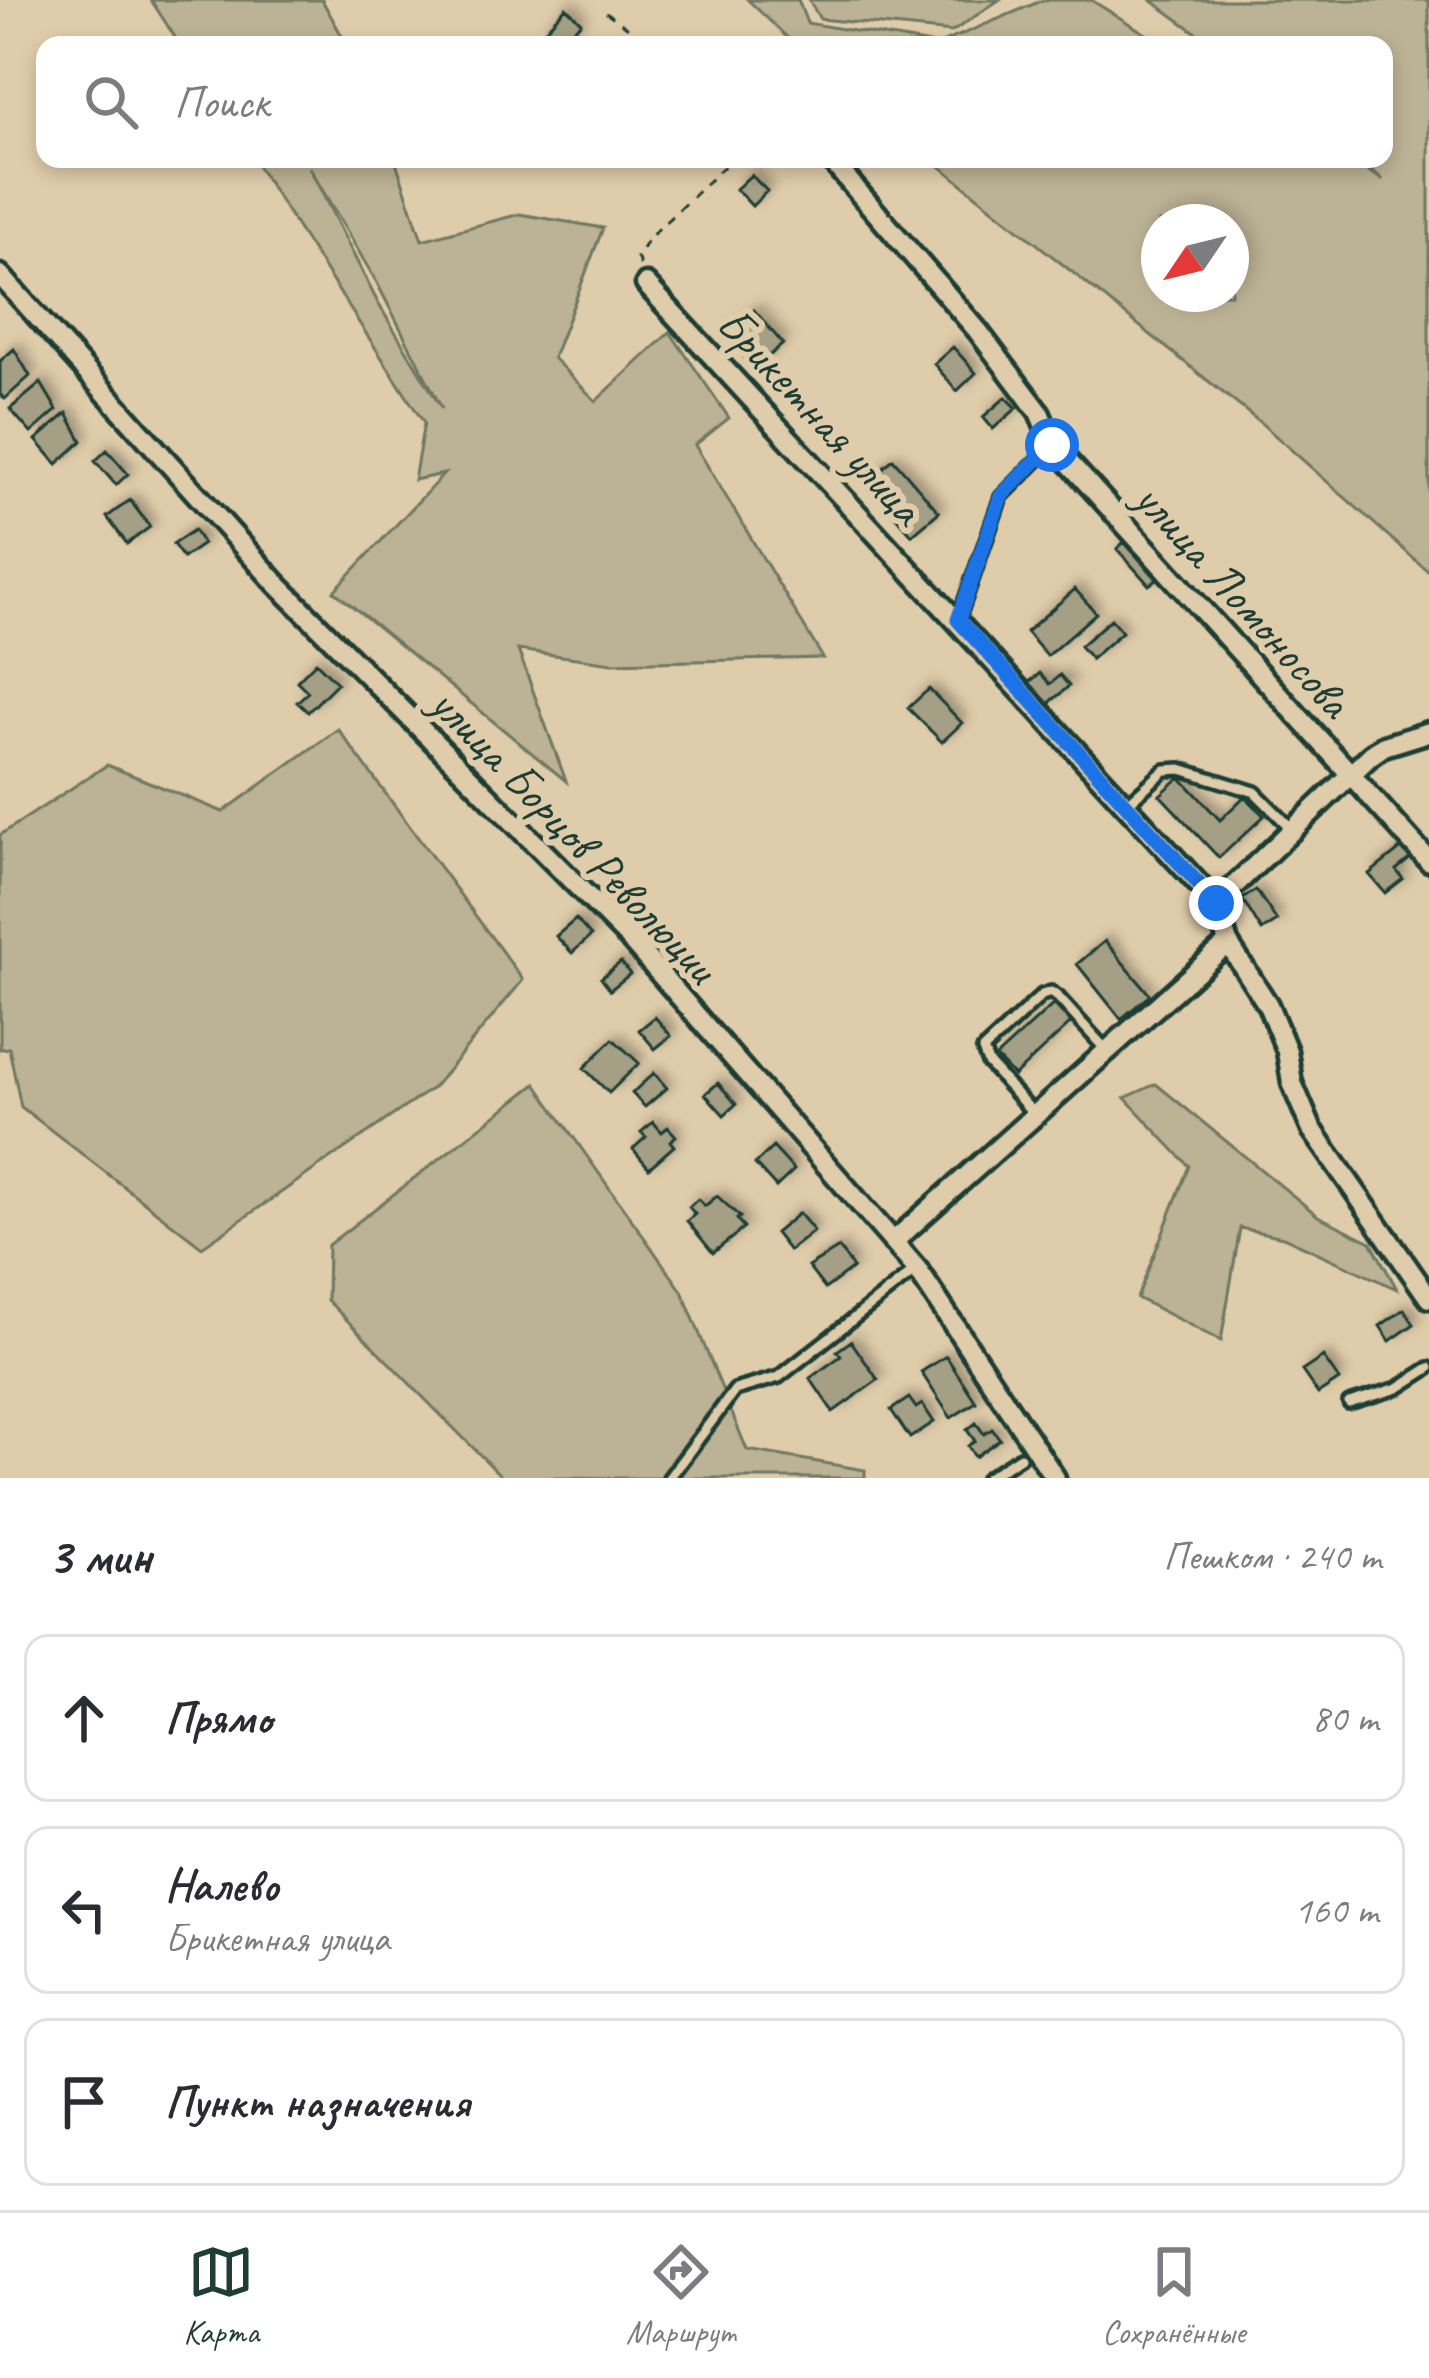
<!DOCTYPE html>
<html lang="ru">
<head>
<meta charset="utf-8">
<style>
	:root { --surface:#fff; --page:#f7f7f7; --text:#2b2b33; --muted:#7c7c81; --line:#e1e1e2; --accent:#1f3d34 }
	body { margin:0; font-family:Caveat,sans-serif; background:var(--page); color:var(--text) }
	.compass { position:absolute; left:1141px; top:204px; width:108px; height:108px; border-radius:50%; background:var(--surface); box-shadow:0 6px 18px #0003; rotate:235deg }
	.stop { position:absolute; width:36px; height:36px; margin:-27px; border:9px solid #1a73e8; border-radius:50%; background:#fff }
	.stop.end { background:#1a73e8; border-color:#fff; box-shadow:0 3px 12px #0008 }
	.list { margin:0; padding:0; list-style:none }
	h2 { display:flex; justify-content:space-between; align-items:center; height:156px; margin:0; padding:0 48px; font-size:51px }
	h2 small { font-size:39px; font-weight:400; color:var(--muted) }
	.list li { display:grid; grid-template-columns:78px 1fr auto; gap:36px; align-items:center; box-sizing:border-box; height:168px; margin:0 24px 24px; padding:0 24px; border:3px solid var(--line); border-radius:24px }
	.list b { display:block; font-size:45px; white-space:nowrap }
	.list p { margin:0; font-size:39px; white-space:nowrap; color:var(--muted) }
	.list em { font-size:39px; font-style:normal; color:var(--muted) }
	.icon { flex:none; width:66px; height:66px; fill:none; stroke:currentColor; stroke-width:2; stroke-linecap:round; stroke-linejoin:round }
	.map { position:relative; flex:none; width:1429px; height:1478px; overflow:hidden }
	.search { position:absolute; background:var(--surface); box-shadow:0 6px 18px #0003; left:36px; right:36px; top:36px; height:132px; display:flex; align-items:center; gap:30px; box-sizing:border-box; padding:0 42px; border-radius:24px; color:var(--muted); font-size:45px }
	.sheet { height:732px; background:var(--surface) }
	nav { display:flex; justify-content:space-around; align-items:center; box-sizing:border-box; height:168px; border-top:3px solid var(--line); background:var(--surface); font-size:33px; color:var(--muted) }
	nav a { display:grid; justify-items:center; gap:6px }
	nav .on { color:var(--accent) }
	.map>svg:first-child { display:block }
</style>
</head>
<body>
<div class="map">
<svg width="1429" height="1478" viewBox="0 0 1429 1478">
	<defs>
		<filter id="shadow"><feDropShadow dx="6" dy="-6" stdDeviation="6" flood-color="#0004"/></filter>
	</defs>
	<rect width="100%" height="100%" fill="#dfccaa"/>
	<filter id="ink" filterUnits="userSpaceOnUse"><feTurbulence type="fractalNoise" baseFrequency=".00833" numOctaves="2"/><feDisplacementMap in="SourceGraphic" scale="24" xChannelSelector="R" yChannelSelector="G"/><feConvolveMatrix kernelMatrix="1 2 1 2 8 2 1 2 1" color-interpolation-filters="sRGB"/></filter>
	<g filter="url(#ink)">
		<path fill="#bcb295" stroke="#6e7864" stroke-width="3" fill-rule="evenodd" d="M151 0H322L347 45H180Z
			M748 0H798L807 23 937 45 1043 0H1091L1164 45H795Z
			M809 0H999L952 32 820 19Z
			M1151 0H1429V572L1262 424 931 159H1348L1383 180 1359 159H1384V45H1213ZM1159 222H1231V294H1159Z
			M253 159H395L422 240 520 214 603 228 553 358 596 401 670 332 729 418 695 445 823 658 612 663 518 650 566 781 334 591 444 474 414 480 424 423ZM309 167 376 281 442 409 378 303Z
			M338 729 523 980 434 1087 202 1247 21 1107 9 1048 0 1049V835L107 765 223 812Z
			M536 1084 682 1291 747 1450 865 1470V1478H503L327 1300 328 1245Z
			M1156 1084 1318 1216 1371 1242 1397 1289 1283 1237 1240 1228 1221 1341 1137 1298 1189 1166 1125 1098Z"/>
		<path fill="#a49f85" stroke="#1f3d34" stroke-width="3" filter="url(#shadow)" d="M566 7 581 22 560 45H554L542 33Z
			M751 175 767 191 752 206 736 189Z
			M754 310 783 344 754 369 725 335Z
			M953 347 976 373 957 391 934 364Z
			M14 349 30 376 5 399 0 394V361Z
			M41 383 57 410 31 433 10 409Z
			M1006 397 1017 408 993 429 983 417Z
			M67 413 82 441 57 464 36 440Z
			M107 450 128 474 116 485 95 461Z
			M893 459 939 512 912 535 866 482Z
			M130 500 150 527 127 544 107 517Z
			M194 530 203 544 183 558 173 544Z
			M1124 542 1157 579 1149 585 1117 549Z
			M1075 589 1096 613 1047 656 1026 632Z
			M1111 619 1122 632 1091 659 1080 646Z
			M316 662 337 683 308 712 297 702 308 692 297 681Z
			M1040 673 1050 684 1060 675 1069 686 1046 706 1027 684Z
			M929 689 962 723 942 742 908 708Z
			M1180 777 1220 820 1245 796 1264 816 1219 858 1160 795Z
			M1404 846 1412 857 1396 870 1403 879 1385 893 1369 874Z
			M1256 890 1277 921 1262 931 1242 899Z
			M576 919 591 936 572 953 556 936Z
			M1105 941 1150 995 1121 1019 1077 964Z
			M621 962 630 974 610 990 601 978Z
			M1054 1004 1071 1023 1014 1076 996 1057Z
			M655 1017 671 1036 655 1049 639 1030Z
			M613 1039 639 1063 609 1093 584 1068Z
			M654 1073 667 1088 645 1107 632 1093Z
			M718 1083 736 1104 724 1115 705 1094Z
			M653 1122 662 1132 668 1127 676 1136 670 1141 674 1146 649 1168 633 1149 646 1137 641 1132Z
			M773 1147 794 1170 776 1187 755 1164Z
			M717 1196 740 1217 737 1219 744 1228 713 1253 687 1221 695 1214 689 1207 698 1199 705 1206Z
			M799 1213 814 1231 789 1251 775 1233Z
			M839 1248 853 1268 825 1289 808 1267Z
			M1404 1309 1414 1324 1390 1341 1380 1326Z
			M851 1341 878 1380 833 1412 810 1378 841 1356 837 1351Z
			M946 1356 976 1402 951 1418 921 1372Z
			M1323 1357 1339 1380 1318 1394 1302 1371Z
			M909 1398 916 1408 922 1404 934 1422 910 1438 891 1410Z
			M976 1423 984 1434 992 1429 1000 1439 975 1457 968 1446 975 1441 967 1430Z"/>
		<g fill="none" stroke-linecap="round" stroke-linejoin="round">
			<defs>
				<path id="service" d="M958 620 1001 497 1053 445
					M1128 803 1165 770 1181 769 1255 792 1292 829
					M1035 1115 988 1063 983 1050 1042 995 1051 992 1058 997 1107 1051
					M1349 1403 1398 1388 1429 1368
					M669 1478 735 1390 779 1377 917 1269
					M987 1478 1020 1457"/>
				<path id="minor" d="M830 159 978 331 1039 412 1053 445 1429 861
					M0 275 277 584 628 937 917 1269 1055 1478
					M646 284 1216 903 1228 943 1268 1005 1287 1051 1292 1083 1311 1128 1429 1298
					M1216 903 1371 755 1384 746 1429 732
					M893 1242 1228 943"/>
			</defs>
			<use href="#service" stroke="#1f3d34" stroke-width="18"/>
			<use href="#minor" stroke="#1f3d34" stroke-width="27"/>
			<path stroke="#1f3d34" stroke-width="3" stroke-dasharray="9 9" stroke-linecap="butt" d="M606 12 652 45
				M640 265 637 257 649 238 732 159"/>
			<use href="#service" stroke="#dfccaa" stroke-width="9"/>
			<use href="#minor" stroke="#dfccaa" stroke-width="18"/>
		</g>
	</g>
	<g fill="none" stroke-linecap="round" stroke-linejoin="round" filter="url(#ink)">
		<path stroke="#1a73e8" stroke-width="15" d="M1052 445 1001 496 958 620 1216 903"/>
	</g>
	<g text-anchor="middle" stroke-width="12" stroke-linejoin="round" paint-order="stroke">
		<g font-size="48" fill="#1f3d34" stroke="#dfccaa">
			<text transform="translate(821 415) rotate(47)" y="17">Брикетная улица</text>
			<text transform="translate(1244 599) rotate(48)" y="17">улица Ломоносова</text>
			<text transform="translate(575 834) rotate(46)" y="17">улица Борцов Революции</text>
		</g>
	</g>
</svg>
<svg class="compass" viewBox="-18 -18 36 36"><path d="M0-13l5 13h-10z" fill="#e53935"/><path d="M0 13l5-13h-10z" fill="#7c7c81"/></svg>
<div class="stop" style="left:1052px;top:445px"></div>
<div class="stop end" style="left:1216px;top:903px"></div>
<div class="search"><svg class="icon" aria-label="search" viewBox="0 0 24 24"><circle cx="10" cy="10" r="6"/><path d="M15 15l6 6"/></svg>Поиск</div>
</div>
<section class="sheet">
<h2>3 мин<small>Пешком · 240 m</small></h2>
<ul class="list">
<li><svg class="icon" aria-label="ahead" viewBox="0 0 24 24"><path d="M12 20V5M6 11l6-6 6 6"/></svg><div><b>Прямо</b></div><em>80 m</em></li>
<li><svg class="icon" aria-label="left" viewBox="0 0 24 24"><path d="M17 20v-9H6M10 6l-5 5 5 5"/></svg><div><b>Налево</b><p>Брикетная улица</p></div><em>160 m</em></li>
<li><svg class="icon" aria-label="arrive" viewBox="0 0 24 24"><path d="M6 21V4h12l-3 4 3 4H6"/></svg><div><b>Пункт назначения</b></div></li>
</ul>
</section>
<nav>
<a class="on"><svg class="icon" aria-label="map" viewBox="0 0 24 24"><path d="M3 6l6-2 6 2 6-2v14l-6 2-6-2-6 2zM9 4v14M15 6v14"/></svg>Карта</a>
<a><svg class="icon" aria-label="directions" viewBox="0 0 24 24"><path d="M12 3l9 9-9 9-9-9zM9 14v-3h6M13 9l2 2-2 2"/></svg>Маршрут</a>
<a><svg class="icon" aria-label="saved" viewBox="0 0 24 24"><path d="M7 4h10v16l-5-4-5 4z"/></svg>Сохранённые</a>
</nav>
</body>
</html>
